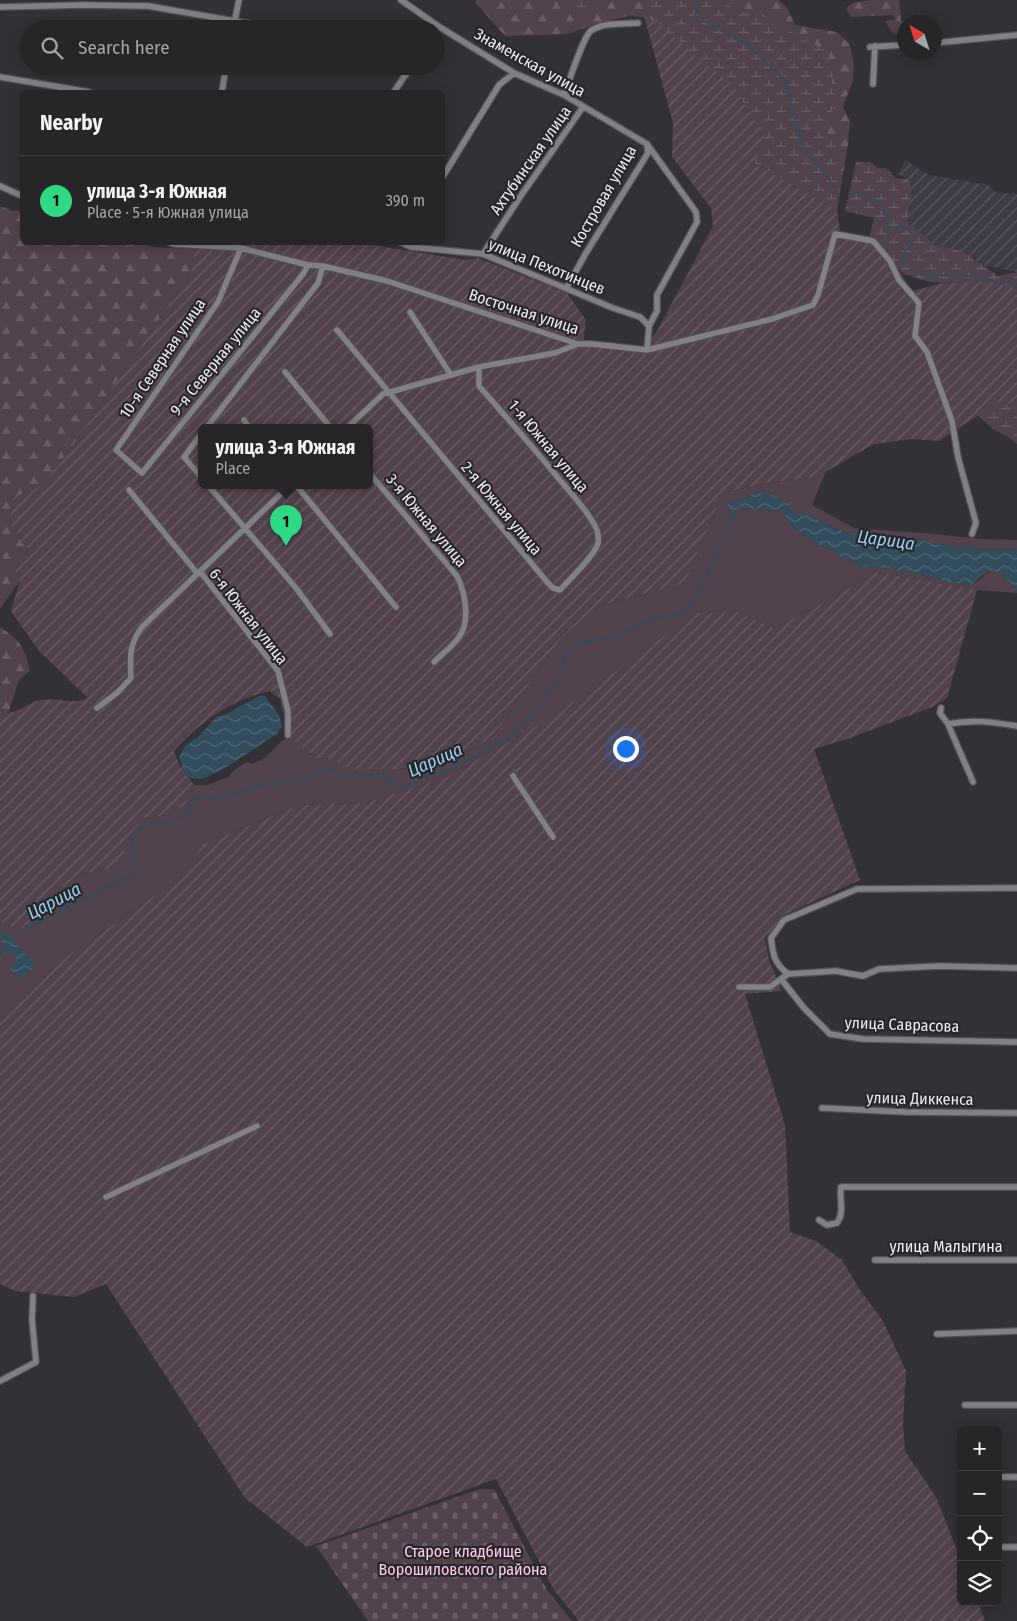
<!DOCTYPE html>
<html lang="en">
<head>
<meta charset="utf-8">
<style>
	:root { --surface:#262528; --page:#323134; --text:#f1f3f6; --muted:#a4a5a8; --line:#424245; --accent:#2fd883 }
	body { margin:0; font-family:"Fira Sans Condensed",sans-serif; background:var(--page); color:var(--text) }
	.controls { position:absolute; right:15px; bottom:15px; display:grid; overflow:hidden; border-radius:8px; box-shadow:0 2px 12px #0003 }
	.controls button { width:45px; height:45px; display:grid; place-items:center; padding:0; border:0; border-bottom:1px solid var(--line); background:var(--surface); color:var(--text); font:25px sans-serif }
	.compass { position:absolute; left:897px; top:15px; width:45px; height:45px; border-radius:50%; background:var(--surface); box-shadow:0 2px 12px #0003; rotate:321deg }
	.you { position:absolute; left:625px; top:748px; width:18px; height:18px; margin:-12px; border:4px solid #fff; border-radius:50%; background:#1a73e8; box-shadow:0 0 0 8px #1a73e833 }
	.badge { display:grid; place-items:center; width:32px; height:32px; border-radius:50%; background:var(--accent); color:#111; font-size:16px; font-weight:700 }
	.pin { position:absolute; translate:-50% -41px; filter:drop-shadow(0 1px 2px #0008) }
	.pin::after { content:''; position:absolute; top:26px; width:18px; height:15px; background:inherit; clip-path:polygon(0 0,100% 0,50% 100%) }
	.popup { position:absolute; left:198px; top:424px; width:175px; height:65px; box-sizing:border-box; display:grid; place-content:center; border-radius:8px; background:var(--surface); filter:drop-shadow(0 1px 4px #0005); font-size:16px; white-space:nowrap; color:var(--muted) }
	.popup b { font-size:19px; color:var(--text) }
	.popup::after { content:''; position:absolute; left:50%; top:100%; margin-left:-10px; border:10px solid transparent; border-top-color:var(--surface) }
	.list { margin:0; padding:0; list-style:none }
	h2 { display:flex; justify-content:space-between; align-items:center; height:65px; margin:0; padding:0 20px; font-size:21px }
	h2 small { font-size:16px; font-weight:400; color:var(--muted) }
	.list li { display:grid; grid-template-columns:32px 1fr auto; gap:15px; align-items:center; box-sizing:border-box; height:90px; padding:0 20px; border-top:1px solid var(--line) }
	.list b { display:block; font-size:19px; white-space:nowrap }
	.list p { margin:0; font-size:16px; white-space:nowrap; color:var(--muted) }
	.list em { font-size:16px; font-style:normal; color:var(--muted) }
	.icon { flex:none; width:28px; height:28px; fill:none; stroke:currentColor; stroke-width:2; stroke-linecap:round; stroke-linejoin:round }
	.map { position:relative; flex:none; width:1017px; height:1621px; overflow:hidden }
	.search { position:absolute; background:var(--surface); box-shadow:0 2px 12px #0003; left:20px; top:20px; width:425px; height:55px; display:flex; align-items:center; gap:12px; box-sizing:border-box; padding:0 18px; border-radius:28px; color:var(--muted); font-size:19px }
	.panel { position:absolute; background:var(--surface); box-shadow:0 2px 12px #0003; left:20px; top:90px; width:425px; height:155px; border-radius:8px }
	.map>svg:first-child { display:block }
</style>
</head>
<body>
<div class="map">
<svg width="1017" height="1621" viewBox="0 0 1017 1621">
	<defs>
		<pattern id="industrial-furrows" width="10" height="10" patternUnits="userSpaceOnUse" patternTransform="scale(1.25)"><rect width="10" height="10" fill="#3c3c45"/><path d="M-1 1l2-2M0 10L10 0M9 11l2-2" fill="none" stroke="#585860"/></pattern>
		<pattern id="forest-firs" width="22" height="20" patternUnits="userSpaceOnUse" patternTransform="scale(1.25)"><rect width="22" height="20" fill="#52424c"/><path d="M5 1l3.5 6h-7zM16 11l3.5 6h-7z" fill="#6b5d66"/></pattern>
		<pattern id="wetland-marsh" width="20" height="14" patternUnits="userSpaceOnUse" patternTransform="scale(1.25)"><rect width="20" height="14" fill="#52424c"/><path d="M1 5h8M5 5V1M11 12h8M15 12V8" fill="none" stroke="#6b5d66"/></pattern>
		<pattern id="cemetery-stones" width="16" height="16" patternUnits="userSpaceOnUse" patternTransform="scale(1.25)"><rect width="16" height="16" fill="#52424c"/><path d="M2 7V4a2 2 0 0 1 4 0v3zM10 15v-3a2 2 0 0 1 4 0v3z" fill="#6b5d66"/></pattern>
		<pattern id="garden-furrows" width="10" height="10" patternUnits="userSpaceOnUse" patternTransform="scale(1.25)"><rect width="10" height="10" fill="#52424c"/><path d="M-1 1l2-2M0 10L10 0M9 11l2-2" fill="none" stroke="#6b5d66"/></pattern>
		<pattern id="water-waves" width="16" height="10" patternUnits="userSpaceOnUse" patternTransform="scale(1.25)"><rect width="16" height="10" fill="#334d5c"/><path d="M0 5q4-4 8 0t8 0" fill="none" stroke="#516774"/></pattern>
	</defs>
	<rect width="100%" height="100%" fill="#323136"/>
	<path fill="url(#industrial-furrows)" d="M905 160 929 175 989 185 996 192 1017 194V272L983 265 962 251 935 245 906 222 912 190 908 180 898 174Z"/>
	<path fill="#52424c" d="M826 471 812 505 854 528 935 534 980 539 1017 540V549L982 550 967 545 958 549C945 541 935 548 922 539L915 541 879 537 874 541C852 531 828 530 808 513L798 514 741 499 730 503 727 505 734 519V511L739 506 747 510 756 508 765 511 780 510 795 529 822 547 838 552V556L851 560 859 567C897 565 934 581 972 586L991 570 1001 573 1017 591V593L977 590 876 572 831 599 774 628 739 612 447 777 364 803 299 805 204 844 177 880 65 958 0 1020V922L19 930 39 916 58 890 82 874 120 867 127 841 142 818 167 815 185 805 194 785H208L228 777 233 771 246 762 252 764 265 758 283 740 290 738 316 758 333 759 349 769H401L435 765 476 747 493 736 560 639 597 607 685 583 723 493 771 482 815 478Z"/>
	<path fill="url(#forest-firs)" d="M476 0H779L787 8 795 25 837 32 849 43 854 64 853 81 843 106 850 121 848 144 837 210 659 23 644 17 628 16 600 23 567 34 505 36 475 2Z
		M871 0H899L901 21H915L919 14 926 22H904V39L892 32 885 21 895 20 894 15 851 17 846 8 855 2Z
		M0 206 13 211 22 210V242H138L151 247 195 249 191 273 69 451 41 486 13 498 9 522 28 548 17 566 20 580 0 609Z
		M0 627C20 640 25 648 30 671L19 680 8 714 0 712Z"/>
	<path fill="url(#wetland-marsh)" d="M572 0H595L584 16 573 13Z
		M644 0H730V10L762 16 815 45 826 48 832 63V90L837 99 832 112 822 123 828 136 837 139 838 161 835 172 842 180 837 210 754 163 693 54 654 20Z
		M856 162H870L878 168H886L896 178 908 179 912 190 907 222 935 245 962 251 998 276 1017 272V288L986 281 943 283 926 281 904 274 869 239 874 218 845 211Z
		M1000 401 1017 407V444L1010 438 993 429 977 415Z"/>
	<path fill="url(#cemetery-stones)" d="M480 1489H494L547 1590 572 1621H368L316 1546Z"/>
	<path fill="url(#garden-furrows)" fill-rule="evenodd" d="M644 16 659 23 693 54 733 85 765 138 754 163 837 210 840 232 869 239 894 263 912 291 943 283 986 281 1017 288V407L1000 401 939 441 912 439 874 444 815 478 771 482 723 493 685 583 597 607 560 639 493 736 476 747 435 765 401 769H349L333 759 316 758 290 738 280 699 270 691C229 701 202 720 174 751L179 764 194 785 185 805 167 815 142 818 127 841 120 867 82 874 58 890 39 916 19 930 0 922V712C16 716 23 705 37 701 54 696 72 706 88 698L39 651 11 611 20 580 17 566 28 548 9 522 13 498 41 486 69 451 191 273 195 249 214 242H355L465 260 478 258 567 293 586 320 583 346 640 349 656 333 713 226 711 208 672 157 673 123ZM202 427H370V485H202Z
		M876 572 977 590 947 698 932 707 850 738 814 749 860 880 784 915 765 938 769 960 782 991 745 994 785 1125 790 1232 816 1241 842 1260 860 1290 883 1321 906 1371 903 1424 905 1451 936 1497 961 1560V1602H978L985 1621H579L554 1590 496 1479 307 1547 245 1498 106 1284 74 1297 15 1291 0 1284V1020L65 958 177 880 204 844 299 805 364 803 447 777 556 715 696 613 739 612 774 628 831 599Z"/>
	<path fill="url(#water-waves)" d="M756 493C779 494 782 499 798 514L808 513C828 530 851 531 874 541L879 537 915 541 922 539C935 548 945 541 958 549L967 545 982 550 1017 549V591L1001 573 991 570 980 577 972 586C934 581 897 565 859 567L851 560 837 556V552L822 547 795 529 780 510 765 511 756 508 747 510 739 506 735 511 737 517 734 520 727 505 729 503Z
		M261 695 265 696 279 715 282 726 277 734C256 747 226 770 204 778 199 779 193 779 188 777 181 773 183 764 179 757L185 746 198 737 216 717 225 715Z
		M0 932 11 936 25 954 30 957 34 964 31 971 19 978 10 969 17 960 14 953 8 952 4 955Z"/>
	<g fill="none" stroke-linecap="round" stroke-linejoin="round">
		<path stroke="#334d5c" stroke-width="2" d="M700 0 695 16 746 44 784 79 802 144 833 184
			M856 192 883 204 889 229C900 226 908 227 915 237L905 252 904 265 922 275 982 277 994 281 1017 284
			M724 533 730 521 731 512
			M21 935 33 925 136 872 132 838 143 825C157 824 181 823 190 809 192 806 192 800 193 797 201 797 210 799 217 798 237 796 259 782 279 784L282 780H308L326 768 334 769 339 776 379 775 406 788 424 776 442 773 461 763 474 758 508 739C525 720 547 701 559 678 566 666 556 660 572 648 585 640 603 640 616 636 628 631 639 624 651 619 659 616 669 618 677 615 702 604 712 560 721 537
			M0 956 5 950"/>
		<defs>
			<path id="minor" d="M401 0 438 26 514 73 564 95 647 144 696 212 697 222 657 295V311L649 326 647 350
				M0 7 83 5 148 6 281 29
				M233 29 239 0
				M934 43 1017 35
				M870 47 904 45
				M392 66 406 75
				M0 77 89 92
				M873 84 875 46
				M222 92 226 66
				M394 92 411 66
				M564 95C569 83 583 35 592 30 605 22 624 24 638 23
				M442 178 499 85 514 73
				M0 186 22 196
				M168 242 174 244 241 248 308 265 323 266 387 281 578 344H592L647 350 772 319 813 305 818 295 835 234 873 241 890 261 899 280 919 303 915 336 927 352 952 421 958 457 976 523 972 534
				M400 242 411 247 483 254 613 308 640 317 649 326
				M241 248 218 302 116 450 142 473 303 274 308 265
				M483 254 520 197 583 107
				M567 287 586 253 648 153 647 144
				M410 312 451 375
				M337 330 548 583 553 588 560 590C568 581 596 554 598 543 599 537 597 529 594 524 585 508 571 493 559 479 533 447 506 417 479 386V367
				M285 372 330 427
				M244 420 249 427
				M207 427 318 283 323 266
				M348 427 383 394 479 367 555 353 578 344
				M202 433 184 457 202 478
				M370 474 457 576C465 592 471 621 459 637 453 646 442 654 434 662
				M208 485 296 588 330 634
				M296 485 396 607
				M129 490 197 573 202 574 278 671 288 711V735
				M97 708 118 692 131 678C130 656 129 645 142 627L290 485
				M941 708 940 713 948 724 973 782
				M948 724C972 719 993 722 1017 726
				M513 776 553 837
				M788 974C774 963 773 955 771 938L784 920 857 889 1017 888
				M781 979 804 1008 830 1034 863 1039 1017 1042
				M739 987H770L788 974 836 971 863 976 879 969 939 966 1017 968
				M822 1108 905 1112 1017 1113
				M106 1197 257 1126
				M819 1220 827 1225 837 1223C845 1212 839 1200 841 1187H1017
				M875 1260H1017
				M937 1334 1017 1331
				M0 1381 36 1362 32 1320 33 1296
				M965 1405H1017
				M998 1477H1017
				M1004 1547H1017"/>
		</defs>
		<use href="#minor" stroke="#515054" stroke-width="8"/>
		<use href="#minor" stroke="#808085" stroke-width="5.5"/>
	</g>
	<g text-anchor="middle" stroke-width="4.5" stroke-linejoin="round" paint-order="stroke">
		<g font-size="16" fill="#ececef" stroke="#28282c">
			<text transform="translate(530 62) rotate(29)" y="6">Знаменская улица</text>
			<text transform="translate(530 160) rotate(-55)" y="6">Ахтубинская улица</text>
			<text transform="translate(603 196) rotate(-60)" y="6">Костровая улица</text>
			<text transform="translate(547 266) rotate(22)" y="6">улица Пехотинцев</text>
			<text transform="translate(524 311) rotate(18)" y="6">Восточная улица</text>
			<text transform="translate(162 358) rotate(-56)" y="6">10-я Северная улица</text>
			<text transform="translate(215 361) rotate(-51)" y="6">9-я Северная улица</text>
			<text transform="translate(549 446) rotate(50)" y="6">1-я Южная улица</text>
			<text transform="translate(502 508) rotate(50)" y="6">2-я Южная улица</text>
			<text transform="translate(427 520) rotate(50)" y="6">3-я Южная улица</text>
			<text transform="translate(249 616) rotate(52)" y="6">6-я Южная улица</text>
			<text transform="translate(902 1024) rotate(2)" y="6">улица Саврасова</text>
			<text transform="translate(920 1098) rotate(1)" y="6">улица Диккенса</text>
			<text x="946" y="1252">улица Малыгина</text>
		</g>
		<g font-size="16" fill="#fecaeb" stroke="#28282c">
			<text x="463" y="1557">Старое кладбище<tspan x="463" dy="18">Ворошиловского района</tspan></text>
		</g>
		<g font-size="18" font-style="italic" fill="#98cded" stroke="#28282c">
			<text transform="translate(886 540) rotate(8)" y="6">Царица</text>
			<text transform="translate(435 760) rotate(-24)" y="6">Царица</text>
			<text transform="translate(54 901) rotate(-28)" y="6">Царица</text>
		</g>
	</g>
</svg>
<div class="controls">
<button>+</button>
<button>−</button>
<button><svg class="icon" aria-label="locate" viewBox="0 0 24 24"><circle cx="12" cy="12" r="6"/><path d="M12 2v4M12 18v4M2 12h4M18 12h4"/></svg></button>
<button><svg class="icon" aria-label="layers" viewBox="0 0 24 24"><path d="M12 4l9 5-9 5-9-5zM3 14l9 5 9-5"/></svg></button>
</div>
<svg class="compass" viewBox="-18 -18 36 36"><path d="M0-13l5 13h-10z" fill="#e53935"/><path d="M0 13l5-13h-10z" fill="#a4a5a8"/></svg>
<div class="you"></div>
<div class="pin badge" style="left:286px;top:546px">1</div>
<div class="popup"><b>улица 3-я Южная</b>Place</div>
<div class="search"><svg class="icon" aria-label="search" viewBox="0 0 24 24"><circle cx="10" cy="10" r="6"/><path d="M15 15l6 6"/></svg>Search here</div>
<section class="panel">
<h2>Nearby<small></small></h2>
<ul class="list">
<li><span class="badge">1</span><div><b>улица 3-я Южная</b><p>Place · 5-я Южная улица</p></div><em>390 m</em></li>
</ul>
</section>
</div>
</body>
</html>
